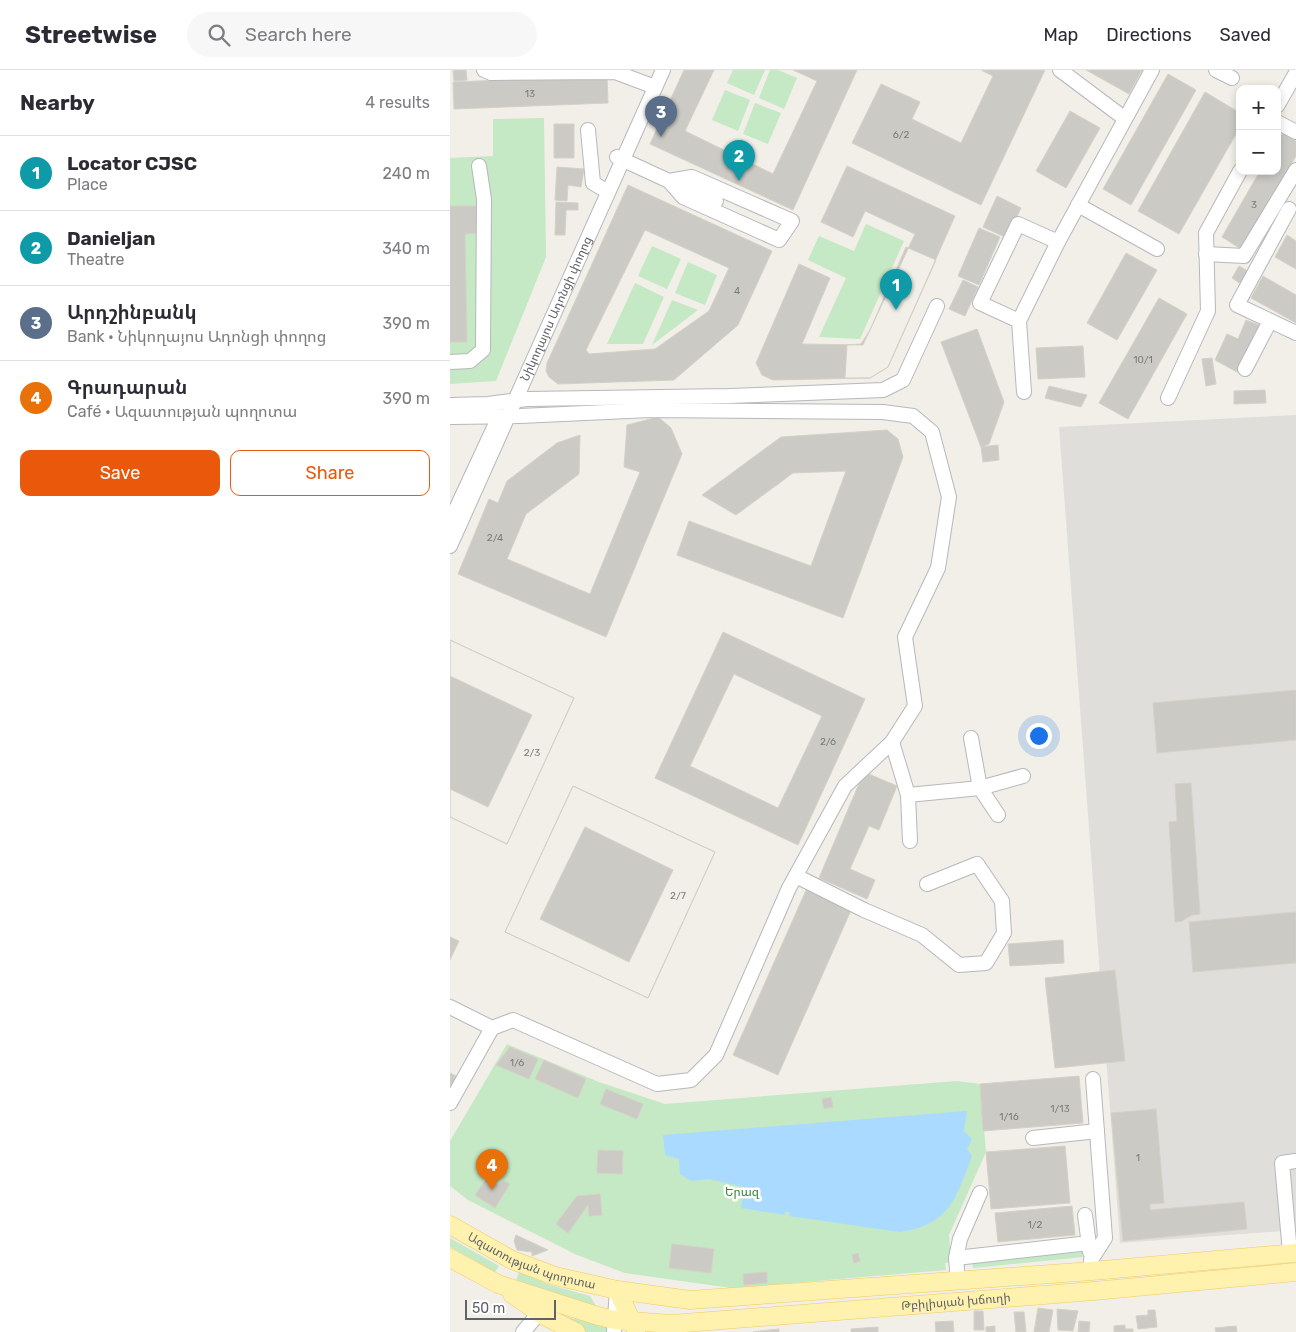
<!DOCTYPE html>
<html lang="en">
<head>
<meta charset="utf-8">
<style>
	:root { --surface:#fff; --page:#f7f7f7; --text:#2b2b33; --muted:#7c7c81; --line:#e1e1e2; --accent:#ea580c }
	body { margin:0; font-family:Rubik,"Noto Sans Armenian",sans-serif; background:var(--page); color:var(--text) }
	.controls { position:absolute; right:15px; top:15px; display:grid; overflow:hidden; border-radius:10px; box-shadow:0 2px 8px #0003 }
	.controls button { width:45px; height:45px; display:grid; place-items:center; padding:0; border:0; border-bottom:1px solid var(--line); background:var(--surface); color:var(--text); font:25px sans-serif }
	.scale { position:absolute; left:15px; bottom:12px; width:91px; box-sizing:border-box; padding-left:5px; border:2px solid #5f6368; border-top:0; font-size:14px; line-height:18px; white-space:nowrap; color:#5f6368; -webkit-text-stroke:4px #fff; paint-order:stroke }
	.you { position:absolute; left:588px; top:665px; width:18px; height:18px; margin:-12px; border:4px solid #fff; border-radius:50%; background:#1a73e8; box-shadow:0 0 0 8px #1a73e833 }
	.badge { display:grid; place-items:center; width:32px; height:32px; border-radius:50%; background:var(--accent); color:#fff; font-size:16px; font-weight:700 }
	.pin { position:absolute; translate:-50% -41px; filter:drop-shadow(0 1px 2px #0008) }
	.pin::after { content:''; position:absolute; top:26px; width:18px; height:15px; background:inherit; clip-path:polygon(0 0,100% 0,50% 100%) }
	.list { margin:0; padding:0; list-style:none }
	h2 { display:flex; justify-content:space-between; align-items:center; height:65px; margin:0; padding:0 20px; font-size:21px }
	h2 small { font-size:16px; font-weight:400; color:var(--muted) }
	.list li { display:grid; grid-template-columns:32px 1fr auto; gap:15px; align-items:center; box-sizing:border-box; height:75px; padding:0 20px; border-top:1px solid var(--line) }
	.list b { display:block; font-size:19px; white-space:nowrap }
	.list p { margin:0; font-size:16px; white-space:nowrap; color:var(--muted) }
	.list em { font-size:16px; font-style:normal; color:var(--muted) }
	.actions { display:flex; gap:10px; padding:15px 20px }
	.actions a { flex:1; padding:11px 0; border:1px solid var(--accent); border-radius:10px; text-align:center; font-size:18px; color:var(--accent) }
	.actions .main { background:var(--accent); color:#fff }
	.icon { flex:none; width:28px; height:28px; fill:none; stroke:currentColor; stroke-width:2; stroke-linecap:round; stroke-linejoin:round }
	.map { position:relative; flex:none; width:846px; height:1262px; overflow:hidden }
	header { display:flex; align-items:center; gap:30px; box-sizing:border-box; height:70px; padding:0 25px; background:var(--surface); border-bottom:1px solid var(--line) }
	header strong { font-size:24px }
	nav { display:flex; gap:28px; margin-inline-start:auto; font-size:18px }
	.search { width:350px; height:45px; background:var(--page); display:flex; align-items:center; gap:12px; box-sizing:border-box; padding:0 18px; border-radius:28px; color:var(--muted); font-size:19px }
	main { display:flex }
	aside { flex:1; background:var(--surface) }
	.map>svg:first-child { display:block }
</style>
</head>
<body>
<header>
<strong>Streetwise</strong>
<div class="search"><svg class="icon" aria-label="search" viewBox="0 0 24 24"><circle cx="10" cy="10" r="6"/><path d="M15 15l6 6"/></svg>Search here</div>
<nav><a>Map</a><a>Directions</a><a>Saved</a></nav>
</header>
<main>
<aside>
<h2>Nearby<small>4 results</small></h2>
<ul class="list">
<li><span class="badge" style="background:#0f9aa8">1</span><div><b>Locator CJSC</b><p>Place</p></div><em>240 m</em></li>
<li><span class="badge" style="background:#0f9aa8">2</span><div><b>Danieljan</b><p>Theatre</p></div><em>340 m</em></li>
<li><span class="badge" style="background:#5c6f8a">3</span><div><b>Արդշինբանկ</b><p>Bank · Նիկողայոս Ադոնցի փողոց</p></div><em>390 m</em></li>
<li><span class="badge" style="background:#e8710a">4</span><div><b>Գրադարան</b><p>Café · Ազատության պողոտա</p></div><em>390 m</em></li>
</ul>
<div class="actions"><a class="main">Save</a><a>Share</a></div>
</aside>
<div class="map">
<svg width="846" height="1262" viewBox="0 0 846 1262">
	<rect width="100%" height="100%" fill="#f1efe8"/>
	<path fill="#e0deda" d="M846 345V1160L670 1173 609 357Z"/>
	<path fill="#c5e8c5" d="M283 0H315L304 25 277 13Z
		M320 0H328L347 8 334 39 309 28Z
		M275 20 300 30 288 61 262 50Z
		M305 33 331 43 318 74 293 64Z
		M94 48 96 187 46 311 0 314V88L43 86V49Z
		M416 154 454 171 410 269 369 267 396 208 358 190 369 166 404 181Z
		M202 176 231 189 217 219 188 206Z
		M238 192 267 205 255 235 225 223Z
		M185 213 214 227 193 274H157Z
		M222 230 248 240 202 275Z
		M57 974 149 1012 215 1034 507 1011 530 1014 536 1082 499 1165 501 1192 495 1193 496 1200 281 1218 175 1203 127 1185 18 1130 0 1116V1071Z
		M0 1168 49 1196 45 1202 0 1177Z
		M632 1182 633 1187 523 1198 522 1192Z
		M69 1202 100 1215 140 1226 146 1236 66 1210Z
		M110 1246 157 1255 156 1262H135Z"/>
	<path fill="#aadaff" d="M517 1041 514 1061 522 1069 517 1079 522 1086C506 1128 500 1155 450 1162L339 1146 340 1142H335V1145L291 1138 294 1117 259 1109 241 1111 230 1104 229 1089 215 1085 213 1065Z"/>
	<path fill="#cccac5" stroke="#d6d1c6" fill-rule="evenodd" d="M3 0H16L17 10 4 11Z
		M234 0H264L235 61 323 104 367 11 343 0H407L343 140 200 74Z
		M531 0H595L531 135 402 73 431 14 470 32 462 49 511 73 543 6Z
		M636 0H692L679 24Z
		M718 4 746 20 681 135 653 119Z
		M157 6 158 33 4 39 3 12Z
		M755 22 790 43V57L729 164 688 141Z
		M620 41 650 58 616 118 586 101Z
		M104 54H124V88H104Z
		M833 63 846 71V86L791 179 772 167 810 101H827V73Z
		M397 96 505 146 438 297 420 308 323 310 312 305 306 293 349 194 380 208 352 274 413 275 465 164 415 141 403 167 371 152Z
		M107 97 134 99 131 117 118 115 117 131 105 130Z
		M178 115 322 181 288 255 224 310 108 314 99 307 96 301 97 293ZM195 160 279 198 259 241 205 279 139 284 136 280Z
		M547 126 571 138 557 168 533 157Z
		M106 132 128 133V140H116L115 165H105Z
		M0 136H27L28 163 15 164 17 272H0Z
		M529 158 550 167 529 215 508 206Z
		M837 165 846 171V199L825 187Z
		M456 177 486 190 438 297 420 308H395L397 275 411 274 420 260Z
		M676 183 707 200 667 270 637 253Z
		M789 196 801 203 794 216 782 208Z
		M813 206 846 225V253L801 228Z
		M513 210 528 217 515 246 499 239Z
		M709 228 737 244 678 349 649 333Z
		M796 250 811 256 787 302 765 290 777 264 788 269Z
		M527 259 554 332 539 374 531 377 491 272Z
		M633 276 635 307 588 309 586 278Z
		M762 288 766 314 756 316 752 289Z
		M599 316 637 325 631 337 595 328Z
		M815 320 816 333 784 334V321Z
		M208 347 221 358 232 384 156 567 8 504 39 429 48 433 57 411 107 373 130 365 129 404 76 444 57 489 140 524 190 402 174 397 177 355Z
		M437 360 448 369 453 387 393 548 227 485 239 451 361 496 396 401 343 403 286 445 252 425 331 367Z
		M548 375 549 390 533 392 531 377Z
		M273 562 415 629 348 775 205 708ZM284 604 372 646 328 738 240 696Z
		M0 570 124 628 57 774 0 747V719L38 737 82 645 0 606Z
		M0 570 124 628 57 774 0 747Z
		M846 620V670L707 683 703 633Z
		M414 702 447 716 429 760 419 756 400 799 425 810 417 829 369 808Z
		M741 713 750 844 742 845 732 851 725 852 719 752 727 751 725 714Z
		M123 716 265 782 198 928 55 862ZM135 757 223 800 179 892 90 849Z
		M123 716 265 782 198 928 55 862Z
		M357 818 402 838 328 1005 283 985Z
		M846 842V893L743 902 739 852Z
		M0 867 9 871 0 890Z
		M613 870 614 893 560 896 558 874Z
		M665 900 675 991 605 998 595 908Z
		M60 977 88 989 79 1009 46 995Z
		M94 990 136 1009 128 1028 85 1009Z
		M0 1003 6 1006 0 1018Z
		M629 1006 633 1053 533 1061 530 1014Z
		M156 1019 193 1034 187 1049 150 1034Z
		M381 1027 383 1037 374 1039 372 1029Z
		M706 1039 714 1133 700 1134V1140L794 1132 797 1159 673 1171 661 1043Z
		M615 1076 620 1133 541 1139 536 1082Z
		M148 1080 173 1081 172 1104 147 1103Z
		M37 1108 48 1115 54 1111 60 1114 45 1138 25 1125Z
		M150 1124 152 1145 139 1146 138 1135 118 1163 106 1154 127 1126Z
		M622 1136 625 1165 548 1172 545 1143Z
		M66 1165 98 1180 82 1186V1182L67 1180 64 1171Z
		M222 1174 264 1179 261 1203 219 1198Z
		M408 1183 410 1191 404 1193 402 1185Z
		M317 1202V1213L294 1215 293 1204Z
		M588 1238 603 1240 599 1262H584Z
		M607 1239 628 1241 623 1261 608 1260Z
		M698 1240H705L707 1257 688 1259 686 1246 698 1245Z
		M524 1241H533L534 1260H524Z
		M564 1242H574L576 1262H566Z
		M503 1251 504 1262H486L485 1252Z
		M629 1251 640 1252 639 1262H628Z
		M675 1255V1259H683V1262H664V1256Z
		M545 1256V1262H536V1257Z
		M786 1256 787 1262H766L765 1258Z
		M428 1257V1262H401V1259Z
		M329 1259V1262H303L310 1261Z"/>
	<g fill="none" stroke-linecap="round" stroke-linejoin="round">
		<defs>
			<g id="minor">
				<path d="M34 0 41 3 165 2 205 17"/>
				<path d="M610 0 674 48"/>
				<path d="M766 0 782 8"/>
				<path d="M827 36 846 3"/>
				<path d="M827 52 846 62"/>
				<path d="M138 60 143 113 153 119"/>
				<path d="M167 87 219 111 233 127 329 170 342 151 242 107 219 111"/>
				<path d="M237 118 266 131"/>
				<path d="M628 135 707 179"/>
				<path d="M839 139 787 235 846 263"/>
				<path d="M756 184 794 186 846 100"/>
				<path d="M569 251 530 233 568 154 608 172"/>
				<path d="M0 292 20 291 33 280 34 129 29 96"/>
				<path d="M795 299 820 251"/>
				<path d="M574 322 569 251 608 172 702 0"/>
				<path d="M718 328 758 241 756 163 790 101"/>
				<path d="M0 335 38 334 77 329 279 326 433 320 453 310 487 236"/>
				<path d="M0 347 70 346 200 340 433 342 463 346 482 362 499 427 488 498 455 567 465 636 442 672 395 716 339 818 266 985 241 1010 207 1014 63 950 42 958"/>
				<path d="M0 452 48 349"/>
				<path id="s1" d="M0 476 213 0"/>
				<path d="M521 668 530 718 548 745"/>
				<path d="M442 672 458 725 460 771"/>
				<path d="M458 725 530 718 573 706"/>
				<path d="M346 806 414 840 472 865 509 895 536 893 554 863 552 831 527 794 477 814"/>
				<path d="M0 937 42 958 0 1033"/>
				<path d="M583 1068 647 1061"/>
				<path d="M635 1145 640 1182"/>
				<path d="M840 1183 832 1093 845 1091"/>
				<path d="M506 1188 639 1173"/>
				<path d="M642 1201 641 1190 655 1168 643 1009"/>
				<path d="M508 1211 506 1188 510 1169 530 1123"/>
				<path d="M73 1262 89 1243"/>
				<path d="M164 1262 167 1220"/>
			</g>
			<g id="major">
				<path id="s2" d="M0 1155 62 1190 105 1206 167 1220 240 1230 642 1201 846 1183"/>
				<path id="s3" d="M0 1188 48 1214 148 1246 165 1250 222 1254 644 1221 846 1202"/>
				<path d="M167 1220 186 1260"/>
				<path d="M62 1224 94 1246 126 1262"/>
			</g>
		</defs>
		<use href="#minor" stroke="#b5b8bc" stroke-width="16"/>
		<use href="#major" stroke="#f2c960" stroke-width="19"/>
		<use href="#minor" stroke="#fff" stroke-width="14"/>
		<use href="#major" stroke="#fff2af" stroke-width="18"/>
	</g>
	<g text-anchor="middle" stroke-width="5" stroke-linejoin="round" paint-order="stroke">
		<g font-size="10" fill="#7a7d7f">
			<text x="80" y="27">13</text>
			<text x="451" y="68">6/2</text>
			<text x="804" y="138">3</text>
			<text x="287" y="224">4</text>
			<text x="693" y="293">10/1</text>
			<text x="45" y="471">2/4</text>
			<text x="378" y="675">2/6</text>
			<text x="82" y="686">2/3</text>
			<text x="228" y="829">2/7</text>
			<text x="67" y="996">1/6</text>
			<text x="610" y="1042">1/13</text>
			<text x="559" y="1050">1/16</text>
			<text x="688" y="1091">1</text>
			<text x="585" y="1158">1/2</text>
		</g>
		<g font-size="12" fill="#5f6368" stroke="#fff">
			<text dy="4" stroke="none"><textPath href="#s1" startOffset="260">Նիկողայոս Ադոնցի փողոց</textPath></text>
			<text dy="4" stroke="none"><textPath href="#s2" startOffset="90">Ազատության պողոտա</textPath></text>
			<text dy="4" stroke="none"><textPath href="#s3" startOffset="519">Թբիլիսյան խճուղի</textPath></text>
		</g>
		<g font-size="12" fill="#348238" stroke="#fff">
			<text x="292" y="1126">Երազ</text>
		</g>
	</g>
</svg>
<div class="controls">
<button>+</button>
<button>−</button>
</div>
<div class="scale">50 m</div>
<div class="you"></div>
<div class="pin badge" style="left:446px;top:240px;background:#0f9aa8">1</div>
<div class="pin badge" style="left:289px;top:111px;background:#0f9aa8">2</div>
<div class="pin badge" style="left:211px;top:67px;background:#5c6f8a">3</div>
<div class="pin badge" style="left:42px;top:1120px;background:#e8710a">4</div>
</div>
</main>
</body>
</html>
